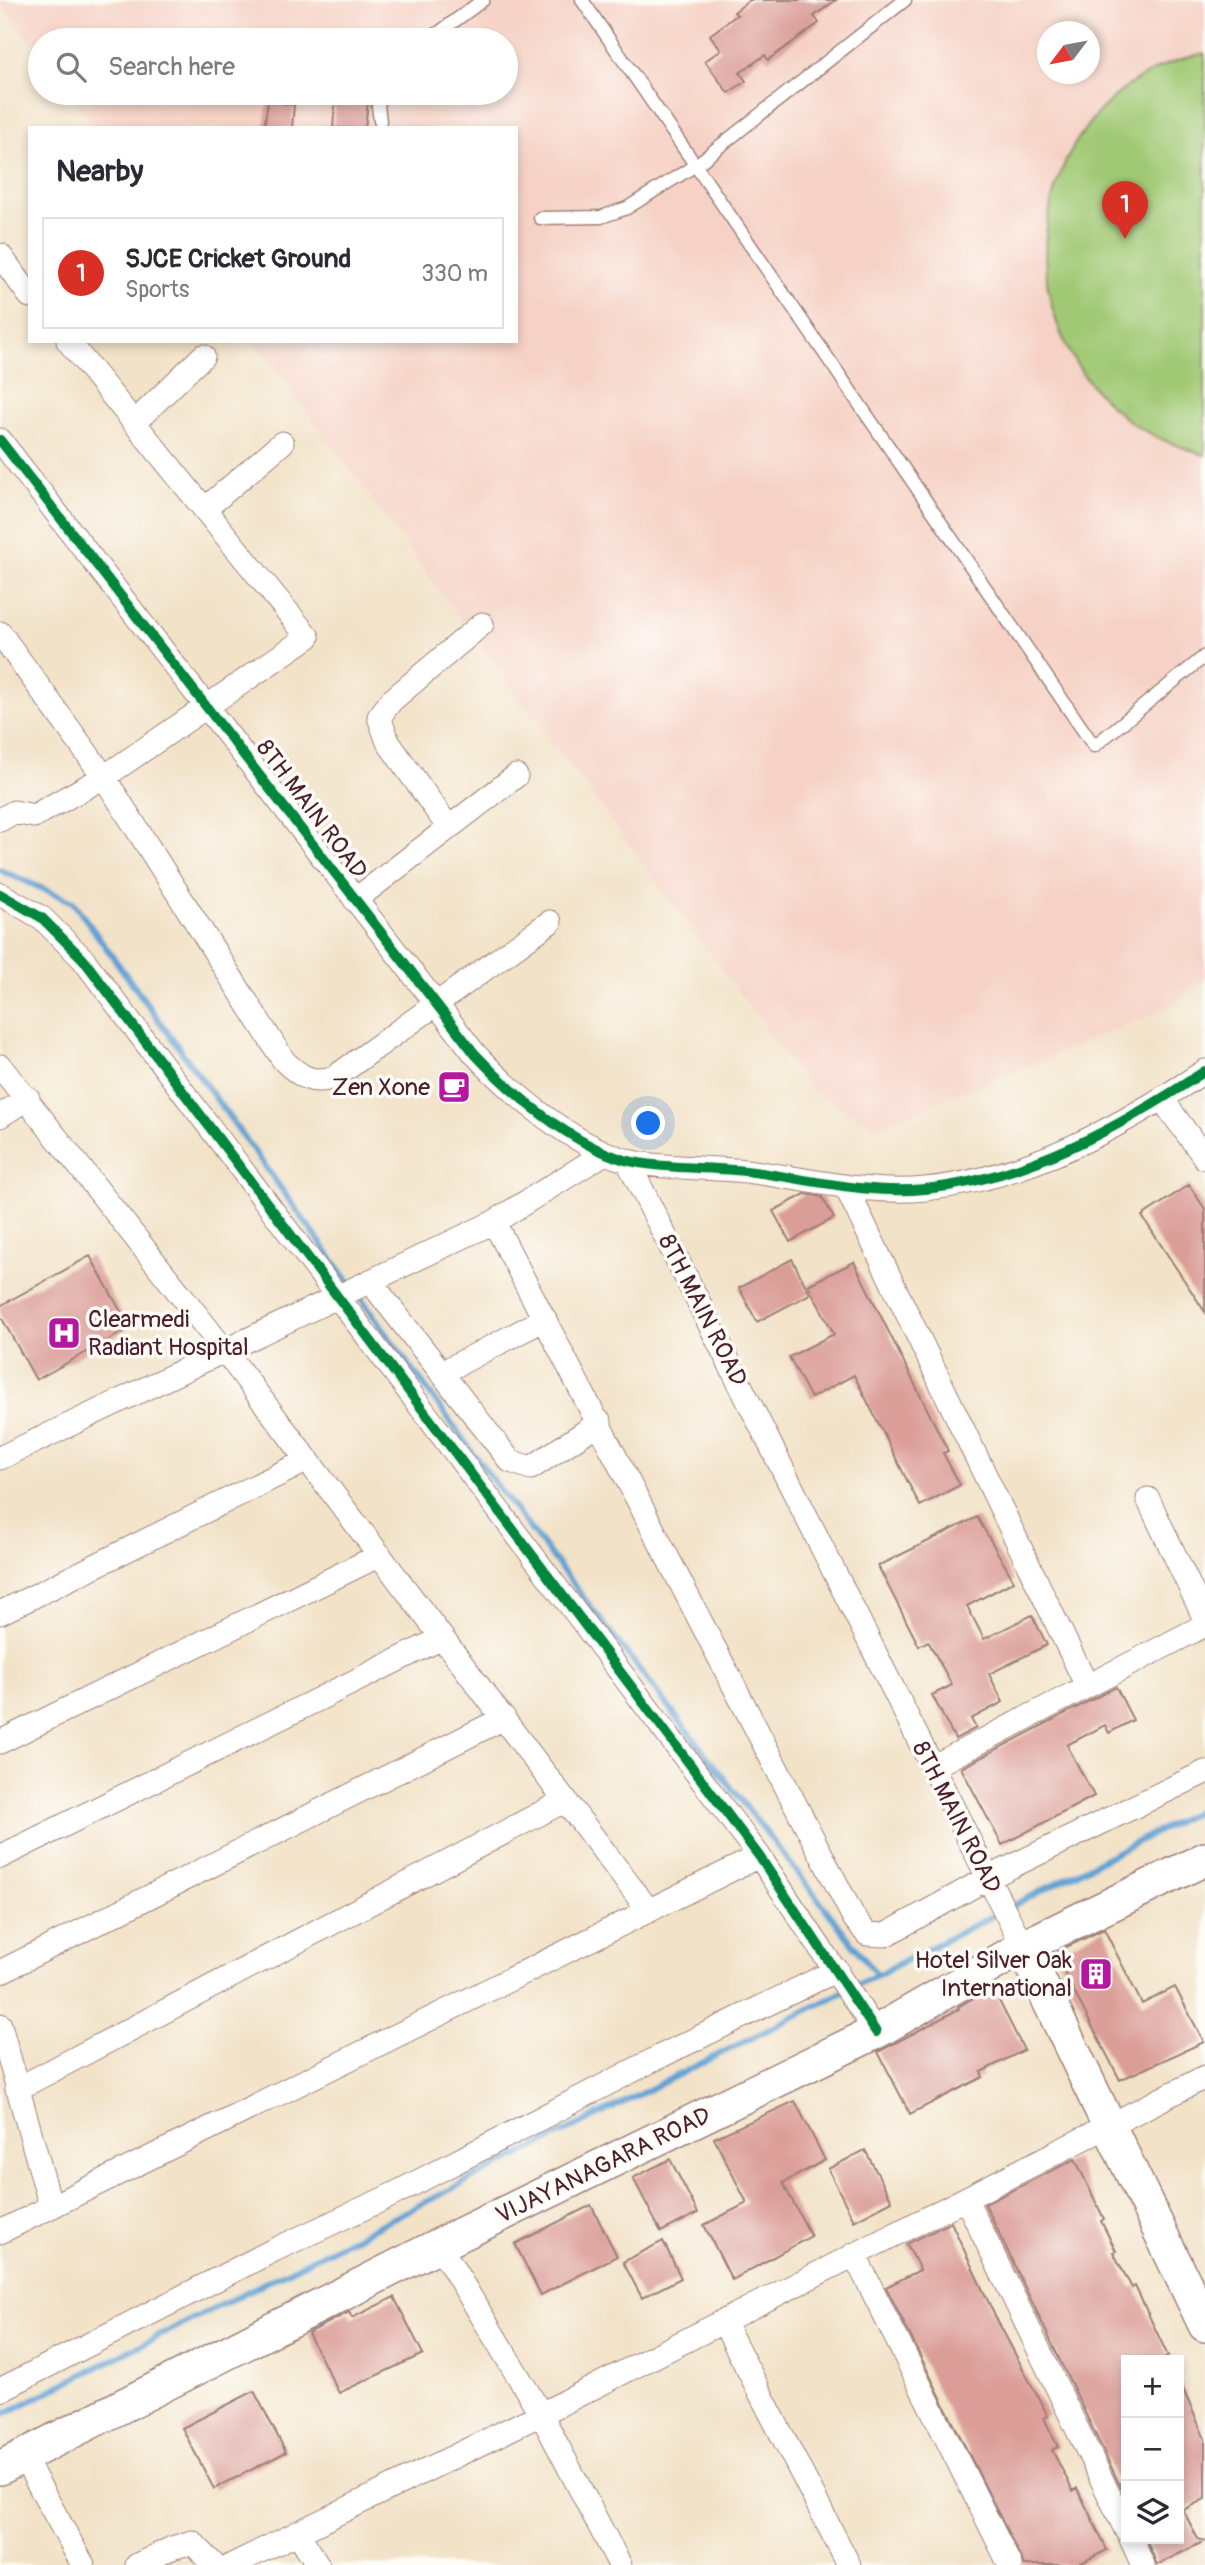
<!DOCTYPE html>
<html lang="en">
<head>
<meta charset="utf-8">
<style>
	:root { --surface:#fff; --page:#f7f7f7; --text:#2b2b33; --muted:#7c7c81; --line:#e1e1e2; --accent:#d93025 }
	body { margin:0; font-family:Pangolin,sans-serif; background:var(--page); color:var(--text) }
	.controls { position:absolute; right:21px; bottom:21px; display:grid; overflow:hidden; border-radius:0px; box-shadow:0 4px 10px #0003 }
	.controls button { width:63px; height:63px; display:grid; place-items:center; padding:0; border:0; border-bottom:2px solid var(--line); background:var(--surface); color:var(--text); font:35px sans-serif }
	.compass { position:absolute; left:1037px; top:21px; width:63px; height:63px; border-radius:50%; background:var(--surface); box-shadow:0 4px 10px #0003; rotate:238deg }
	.you { position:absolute; left:649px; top:1124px; width:24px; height:24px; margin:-18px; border:5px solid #fff; border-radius:50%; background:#1a73e8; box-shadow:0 0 0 10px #1a73e833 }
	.badge { display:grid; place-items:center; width:46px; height:46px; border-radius:50%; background:var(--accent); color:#fff; font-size:23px; font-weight:700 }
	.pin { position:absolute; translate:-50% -58px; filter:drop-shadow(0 2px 4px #0008) }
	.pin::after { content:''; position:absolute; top:37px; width:24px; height:21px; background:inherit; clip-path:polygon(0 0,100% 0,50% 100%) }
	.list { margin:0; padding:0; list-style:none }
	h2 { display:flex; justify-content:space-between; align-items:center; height:91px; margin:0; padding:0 28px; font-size:30px }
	h2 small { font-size:23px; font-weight:400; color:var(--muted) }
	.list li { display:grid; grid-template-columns:46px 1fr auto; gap:21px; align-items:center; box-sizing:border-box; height:112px; margin:0 14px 14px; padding:0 14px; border:2px solid var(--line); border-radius:0px }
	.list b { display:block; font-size:26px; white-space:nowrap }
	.list p { margin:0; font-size:23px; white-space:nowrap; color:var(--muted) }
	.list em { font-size:23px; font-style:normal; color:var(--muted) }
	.icon { flex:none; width:38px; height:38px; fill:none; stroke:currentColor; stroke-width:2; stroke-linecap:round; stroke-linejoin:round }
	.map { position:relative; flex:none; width:1205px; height:2565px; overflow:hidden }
	.search { position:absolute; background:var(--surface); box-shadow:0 4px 10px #0003; left:28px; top:28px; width:490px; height:77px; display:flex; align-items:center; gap:18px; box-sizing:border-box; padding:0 24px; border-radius:38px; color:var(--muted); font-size:26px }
	.panel { position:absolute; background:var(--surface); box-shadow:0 4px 10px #0003; left:28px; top:126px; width:490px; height:217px; border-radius:0px }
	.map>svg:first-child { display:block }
</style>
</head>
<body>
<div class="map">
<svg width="1205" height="2565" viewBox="0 0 1205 2565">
	<rect width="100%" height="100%" fill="#fdfcf7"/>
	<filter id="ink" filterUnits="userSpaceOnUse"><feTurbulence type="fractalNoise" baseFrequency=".0143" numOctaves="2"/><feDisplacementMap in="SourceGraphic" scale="14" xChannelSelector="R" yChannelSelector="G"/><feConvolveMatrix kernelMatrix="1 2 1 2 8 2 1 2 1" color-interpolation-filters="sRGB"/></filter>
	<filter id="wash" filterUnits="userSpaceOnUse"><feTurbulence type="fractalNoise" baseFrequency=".00686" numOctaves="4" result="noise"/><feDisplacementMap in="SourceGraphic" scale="28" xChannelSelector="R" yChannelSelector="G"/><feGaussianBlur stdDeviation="1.57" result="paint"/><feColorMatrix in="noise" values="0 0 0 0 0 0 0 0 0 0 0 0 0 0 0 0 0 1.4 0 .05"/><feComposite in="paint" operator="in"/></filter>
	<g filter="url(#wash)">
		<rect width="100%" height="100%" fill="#f2e2c7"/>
		<path fill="#f6d1c5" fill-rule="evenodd" d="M1205 0V979L1173 1006 875 1128 810 1088 254 341H516V128H95L69 93H506V40H40V55L0 1ZM1048 32H1090V74H1048Z"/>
		<path fill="#a1c975" stroke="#767450" stroke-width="2" d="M1205 53V455C1177 446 1148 436 1124 417 990 311 1034 87 1205 53Z"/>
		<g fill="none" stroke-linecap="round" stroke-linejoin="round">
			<path stroke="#61a1d4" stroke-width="6" d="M0 870 73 902 503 1494 877 1975 1205 1807
				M852 1987 877 1975
				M0 2416 843 1992"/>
		</g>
		<g id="blocks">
			<path fill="#db9d98" d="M750 0H836L814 16 819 23 768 60 765 55 740 73 746 81 728 93 705 61 721 50 710 35 737 15 734 12Z
				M336 93H355V100L368 102 365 128H333Z
				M268 101 294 105 292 128H264Z
				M1189 1185 1205 1209V1312L1142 1216Z
				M805 1194 822 1197 834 1218 790 1242 773 1211Z
				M90 1256 130 1328 36 1380 0 1315V1306Z
				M792 1259 810 1294 757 1322 739 1288Z
				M854 1262 948 1451 943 1453 960 1485 920 1506 854 1375 811 1398 789 1357 834 1334 808 1285Z
				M977 1517 1014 1581 967 1606 984 1639 1032 1615 1047 1645 989 1674 1003 1702 971 1719 976 1728 955 1739 932 1695 952 1685 928 1641 919 1646 878 1566Z
				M1116 1687 1133 1720 1109 1733 1105 1725 1067 1745 1094 1796 1002 1845 961 1768Z
				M1104 1929 1142 2004 1175 1987 1204 2042 1120 2080 1054 1953Z
				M992 1987 1024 2050 981 2072 983 2077 910 2114 878 2052 959 2009 958 2007Z
				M795 2101 825 2160 783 2183 811 2236 732 2280 704 2225 747 2203 714 2138Z
				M865 2150 892 2201 854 2221 828 2169Z
				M670 2159 698 2213 661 2232 633 2178Z
				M1075 2159 1104 2219 1101 2221 1116 2251 1113 2252 1132 2288 1135 2286 1168 2356 1159 2360H1126V2498L985 2204Z
				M591 2205 617 2256 541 2295 515 2244Z
				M951 2222 995 2316 1048 2416 1044 2418 1058 2447 1052 2450 1073 2491 1077 2488 1107 2550 1077 2565H1024L886 2287 920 2270 907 2244Z
				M663 2241 681 2278 642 2298 623 2262Z
				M394 2297 423 2354 339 2393 308 2333 349 2312 352 2318Z
				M1179 2380 1205 2439V2499L1183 2510 1198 2539 1205 2541 1157 2565 1146 2539H1179Z
				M254 2391 286 2452 214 2489 182 2428Z"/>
		</g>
	</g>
	<g filter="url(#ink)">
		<use href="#blocks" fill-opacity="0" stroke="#9e8079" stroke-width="2"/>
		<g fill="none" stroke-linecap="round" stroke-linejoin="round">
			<defs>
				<path id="lane" d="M582 0 1094 746 1205 656
					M429 40 483 0
					M380 121 378 106 382 93
					M540 218 601 217 627 208 696 165 905 0"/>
				<path id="street" d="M0 255 30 296
					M135 422 203 356
					M0 440 475 1054C512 1094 571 1144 625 1160 659 1169 710 1167 746 1171 805 1178 865 1195 925 1189 1027 1179 1122 1126 1205 1071
					M205 509 282 443
					M0 633 104 777 284 1061C301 1077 312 1085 335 1077L550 922
					M0 820 14 812 34 816 104 777 308 637 68 341
					M449 828 388 742 379 717 391 701 482 624
					M0 894 42 918 83 959 759 1856 876 2032
					M355 900 516 776
					M0 1066 225 1351 649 1911
					M1162 1099 1205 1158
					M0 1116 28 1098
					M627 1160 1023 1947
					M846 1187 1087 1686
					M494 1222 854 1918 867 1934 885 1935 988 1878 1205 1772
					M370 1281 510 1461 531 1468 600 1422
					M441 1373 545 1319
					M0 1458 494 1222 605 1153
					M1148 1499 1205 1619
					M0 1613 308 1460
					M0 1742 380 1555
					M932 1767 1205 1625
					M0 1857 442 1638
					M0 1972 504 1718
					M0 2025 51 2207
					M17 2089 566 1800
					M966 2199 1126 2530
					M0 2232 759 1856
					M439 2245 541 2414 620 2565
					M854 2254 1010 2565
					M723 2321 849 2565
					M0 2390 272 2251 392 2195 661 2056 837 1970
					M23 2456 83 2565
					M298 2533 318 2565
					M1131 2539 1143 2565
					M137 2565 172 2548 192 2542 214 2565
					M232 2565 541 2414 1205 2077"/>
				<path id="secondary" d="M1023 1947 1205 2325
					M0 2468 439 2245 876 2032 1023 1947 1205 1859"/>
			</defs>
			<use href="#lane" stroke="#9e8079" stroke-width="15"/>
			<use href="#street" stroke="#9e8079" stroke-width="25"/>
			<use href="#secondary" stroke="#9e8079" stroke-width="36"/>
			<use href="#lane" stroke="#fff" stroke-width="12"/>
			<use href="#street" stroke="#fff" stroke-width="23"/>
			<use href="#secondary" stroke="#fff" stroke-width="33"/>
			<defs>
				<path id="cycleway" d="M0 440 475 1054C512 1094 571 1144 625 1160 659 1169 710 1167 746 1171 805 1178 865 1195 925 1189 1027 1179 1122 1126 1205 1071
					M0 894 42 918 83 959 759 1856 876 2032"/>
			</defs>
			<use href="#cycleway" stroke="#fdfcf7" stroke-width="15"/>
			<use href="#cycleway" stroke="#00873e" stroke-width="10"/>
		</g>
	</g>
	<defs>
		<symbol id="cafe-square" viewBox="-11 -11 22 22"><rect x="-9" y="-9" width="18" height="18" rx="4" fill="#b5179e" stroke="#fdfcf7"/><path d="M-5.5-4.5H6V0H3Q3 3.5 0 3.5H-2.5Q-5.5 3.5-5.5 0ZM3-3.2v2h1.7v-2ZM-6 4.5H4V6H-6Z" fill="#fff"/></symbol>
		<symbol id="hospital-square" viewBox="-11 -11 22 22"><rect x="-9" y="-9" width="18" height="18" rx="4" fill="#b5179e" stroke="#fdfcf7"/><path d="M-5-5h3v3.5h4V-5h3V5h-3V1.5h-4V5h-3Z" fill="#fff"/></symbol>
		<symbol id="building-square" viewBox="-11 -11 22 22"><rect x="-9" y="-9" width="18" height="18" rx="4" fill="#b5179e" stroke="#fdfcf7"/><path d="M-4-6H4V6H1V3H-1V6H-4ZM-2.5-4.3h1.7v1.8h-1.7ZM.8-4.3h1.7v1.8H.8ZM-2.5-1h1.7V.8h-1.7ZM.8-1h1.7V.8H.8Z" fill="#fff"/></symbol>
	</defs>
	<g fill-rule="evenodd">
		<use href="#cafe-square" x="435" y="1068" width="38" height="38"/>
		<use href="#hospital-square" x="45" y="1314" width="38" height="38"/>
		<use href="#building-square" x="1077" y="1955" width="38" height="38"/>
	</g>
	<g text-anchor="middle" stroke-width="7" stroke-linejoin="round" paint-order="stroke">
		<g font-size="24" fill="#4a1f2b" stroke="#fdfcf7">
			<text transform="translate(312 809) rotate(53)" y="8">8TH MAIN ROAD</text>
			<text transform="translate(703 1310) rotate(63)" y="8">8TH MAIN ROAD</text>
			<text transform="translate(957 1817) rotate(63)" y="8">8TH MAIN ROAD</text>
			<text transform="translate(603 2165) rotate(-26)" y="8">VIJAYANAGARA ROAD</text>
		</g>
		<g font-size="24" fill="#4a1f2b" stroke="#fdfcf7" text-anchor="end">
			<text x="430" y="1095">Zen Xone</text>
			<text x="88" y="1327" text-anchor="start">Clearmedi<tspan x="88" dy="28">Radiant Hospital</tspan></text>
			<text x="1072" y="1968">Hotel Silver Oak<tspan x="1072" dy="28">International</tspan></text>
		</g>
	</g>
</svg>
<div class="controls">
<button>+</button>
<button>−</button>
<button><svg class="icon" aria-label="layers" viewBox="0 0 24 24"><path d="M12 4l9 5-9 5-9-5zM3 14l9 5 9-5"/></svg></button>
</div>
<svg class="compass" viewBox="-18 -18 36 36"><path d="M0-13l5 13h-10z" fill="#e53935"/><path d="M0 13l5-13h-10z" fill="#7c7c81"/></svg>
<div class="you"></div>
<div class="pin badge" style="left:1125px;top:239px">1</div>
<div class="search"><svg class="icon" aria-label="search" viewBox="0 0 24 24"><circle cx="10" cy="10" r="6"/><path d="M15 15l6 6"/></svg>Search here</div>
<section class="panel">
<h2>Nearby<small></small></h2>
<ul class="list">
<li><span class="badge">1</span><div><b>SJCE Cricket Ground</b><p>Sports</p></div><em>330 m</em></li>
</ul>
</section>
</div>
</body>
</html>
